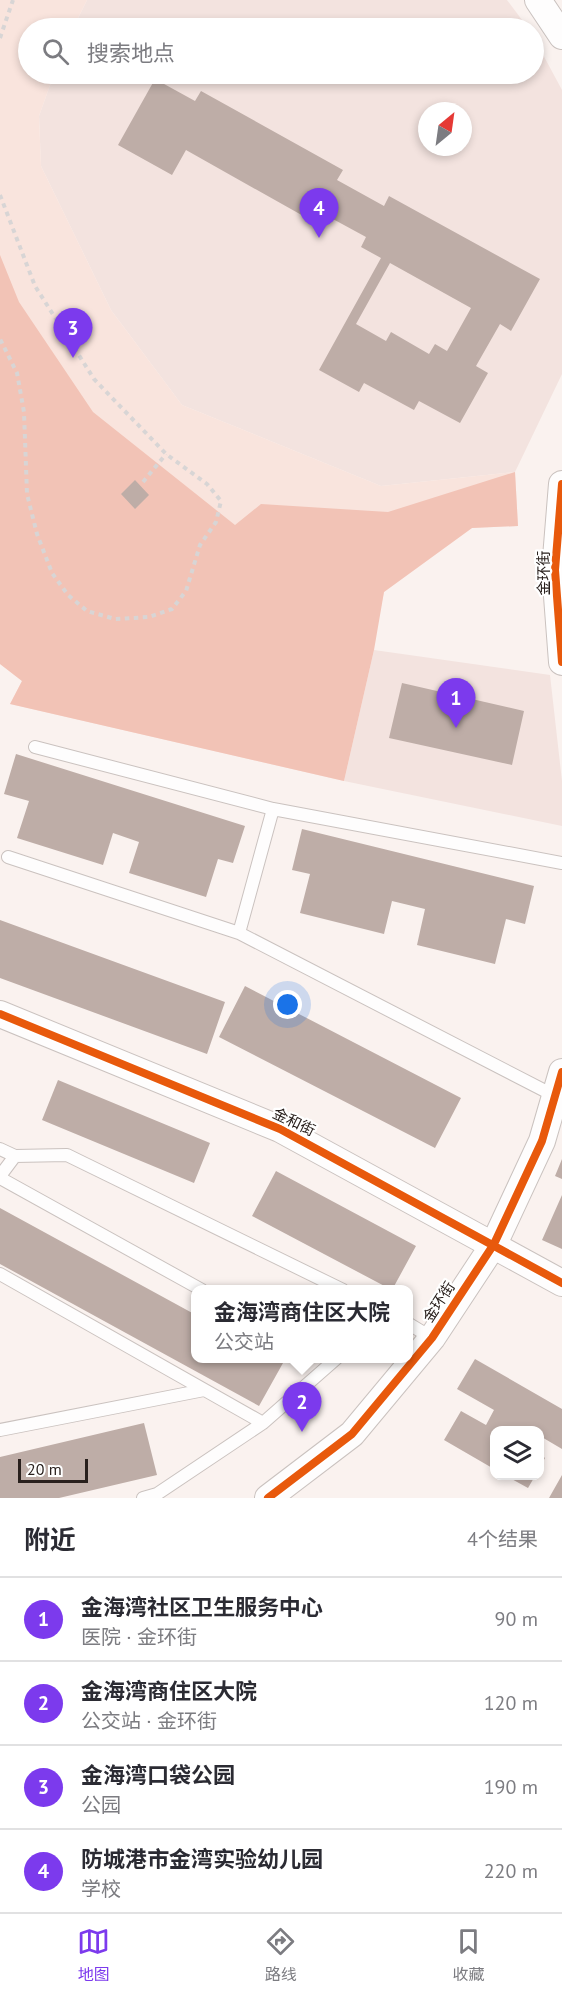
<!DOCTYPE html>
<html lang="zh">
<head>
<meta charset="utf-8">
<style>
	:root { --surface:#fff; --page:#f2f2f3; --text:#2b2b33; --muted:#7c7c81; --line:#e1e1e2; --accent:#7c3aed }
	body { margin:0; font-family:"PT Sans","Noto Sans SC",sans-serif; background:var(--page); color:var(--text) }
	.controls { position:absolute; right:18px; bottom:18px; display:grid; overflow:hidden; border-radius:12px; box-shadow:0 3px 9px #0003 }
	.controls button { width:54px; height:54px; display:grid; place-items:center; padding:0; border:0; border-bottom:2px solid var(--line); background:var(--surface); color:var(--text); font:30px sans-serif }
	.compass { position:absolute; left:418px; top:102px; width:54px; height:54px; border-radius:50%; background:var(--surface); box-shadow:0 3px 9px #0003; rotate:29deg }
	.scale { position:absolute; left:18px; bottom:15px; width:70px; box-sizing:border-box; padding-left:6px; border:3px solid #29201d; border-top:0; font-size:16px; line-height:21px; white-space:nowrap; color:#29201d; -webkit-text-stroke:4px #fff; paint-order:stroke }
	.you { position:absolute; left:288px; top:1005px; width:21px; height:21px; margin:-15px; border:4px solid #fff; border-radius:50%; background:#1a73e8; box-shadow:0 0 0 9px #1a73e833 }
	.badge { display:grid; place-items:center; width:39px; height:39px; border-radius:50%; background:var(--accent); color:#fff; font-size:20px; font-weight:700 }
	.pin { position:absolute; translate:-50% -50px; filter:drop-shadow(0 2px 3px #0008) }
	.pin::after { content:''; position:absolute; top:32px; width:21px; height:18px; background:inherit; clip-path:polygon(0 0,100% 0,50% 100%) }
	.popup { position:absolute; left:191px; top:1285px; width:222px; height:78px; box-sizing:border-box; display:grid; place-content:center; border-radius:12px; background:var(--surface); filter:drop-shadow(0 2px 4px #0005); font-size:20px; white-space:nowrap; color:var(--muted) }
	.popup b { font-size:22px; color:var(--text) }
	.popup::after { content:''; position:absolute; left:50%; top:100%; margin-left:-12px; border:12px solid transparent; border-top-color:var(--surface) }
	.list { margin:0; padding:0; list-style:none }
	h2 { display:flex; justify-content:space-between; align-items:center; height:78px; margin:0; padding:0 24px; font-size:26px }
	h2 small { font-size:20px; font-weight:400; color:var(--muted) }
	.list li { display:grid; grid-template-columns:39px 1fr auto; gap:18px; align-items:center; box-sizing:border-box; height:84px; padding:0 24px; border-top:2px solid var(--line) }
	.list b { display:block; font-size:22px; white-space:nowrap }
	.list p { margin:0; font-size:20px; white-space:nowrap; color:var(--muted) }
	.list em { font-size:20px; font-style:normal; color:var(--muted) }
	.icon { flex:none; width:33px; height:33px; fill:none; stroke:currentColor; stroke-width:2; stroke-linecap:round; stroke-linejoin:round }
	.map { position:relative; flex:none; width:562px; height:1498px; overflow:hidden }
	.search { position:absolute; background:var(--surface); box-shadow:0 3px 9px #0003; left:18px; right:18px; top:18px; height:66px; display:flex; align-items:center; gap:15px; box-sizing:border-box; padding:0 21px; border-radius:33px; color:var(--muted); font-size:22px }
	.sheet { height:414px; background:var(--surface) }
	nav { display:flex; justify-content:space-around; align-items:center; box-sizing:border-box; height:84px; border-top:2px solid var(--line); background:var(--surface); font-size:16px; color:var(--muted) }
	nav a { display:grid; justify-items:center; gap:3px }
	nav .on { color:var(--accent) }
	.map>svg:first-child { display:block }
</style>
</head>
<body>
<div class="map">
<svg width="562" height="1498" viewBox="0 0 562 1498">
	<rect width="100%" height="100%" fill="#faf2ef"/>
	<path fill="#f3e3df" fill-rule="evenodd" d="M87 0H507L528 28H73Z
		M534 38 562 90V374L515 472 381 486 182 405 111 310 41 166 39 116 54 74H534ZM427 111H463V147H427Z
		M374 650 550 675 562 781V826L344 781Z"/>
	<path fill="#f9e4dd" d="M0 0H87L73 28H28V74H54L39 116 41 166 111 310 182 405 381 486 515 472 518 526 472 528 384 592 344 781 10 704 22 681 0 664Z"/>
	<path fill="#f2c3b6" d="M0 255 19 302 93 412 235 525 261 504 388 512 515 472 518 526 472 528 384 592 374 650 344 781 10 704 22 681 0 664Z"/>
	<path fill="#beada7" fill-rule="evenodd" d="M155 79 195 101 201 91 343 170 337 180 384 206 389 196 540 279 511 331 500 324 476 366 488 373 460 423 419 401 414 410 364 383 359 392 319 370 381 258 361 247 366 237 320 212 314 222 186 150 172 175 118 145ZM390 263 471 308 447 351 435 344 429 354 391 332 386 341 356 324Z
		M135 480 149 495 135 509 121 494Z
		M402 683 524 711 512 765 389 738Z
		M16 754 245 826 233 863 218 859 206 897 129 873 139 842 113 833 103 865 17 838 29 801 4 794Z
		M302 829 534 886 525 924 506 919 495 964 417 945 425 909 392 901 384 934 300 913 310 874 292 870Z
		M0 920 225 1002 207 1054 0 978Z
		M245 986 461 1098 435 1148 219 1037Z
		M58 1080 210 1143 194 1183 42 1120Z
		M562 1159V1179L555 1176Z
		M276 1171 416 1246 392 1290 252 1216Z
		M562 1195V1249L542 1240Z
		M0 1208 196 1315V1358H275L283 1363 259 1406 0 1264Z
		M475 1359 562 1409V1449L540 1436V1430H494V1469L444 1440 461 1411 486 1425 494 1410 457 1389Z
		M144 1423 157 1475 59 1498H0V1457Z
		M540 1454 545 1458 540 1467Z
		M562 1475V1498H549Z
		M506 1476H535L528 1488Z"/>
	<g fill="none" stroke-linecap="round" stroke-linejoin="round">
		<defs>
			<path id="lane" d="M35 747 273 809 562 863
				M8 857 239 933 555 1096
				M239 933 273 809
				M0 1149 15 1156
				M0 1176 15 1156 67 1155 343 1290
				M0 1178 202 1290
				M0 1274 263 1423
				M409 1324 432 1338
				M0 1430 204 1390
				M143 1498 157 1494 263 1423 337 1358"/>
			<path id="street" d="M538 0 562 36
				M562 484 555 570 562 662
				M0 1014 280 1129 562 1283
				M268 1498 352 1434 432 1338 494 1244 542 1141 562 1072"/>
		</defs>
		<use href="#lane" stroke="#cac2bf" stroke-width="14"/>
		<use href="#street" stroke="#cac2bf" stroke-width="28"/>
		<path stroke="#d8d5d5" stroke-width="4" stroke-dasharray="4.5 4.5" stroke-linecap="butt" d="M0 38 13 0
			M0 195 35 286 94 379 166 454 207 484 221 501 216 522 200 545 186 591 172 609 149 617 115 619 87 611 68 595 52 573 37 534 27 494 24 412 17 373 0 339
			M143 482 166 454"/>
		<use href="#lane" stroke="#fefdfd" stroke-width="12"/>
		<use href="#street" stroke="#fefdfd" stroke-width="26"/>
		<defs>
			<path id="cycleway" d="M562 484 555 570 562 662
				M0 1014 280 1129 562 1283
				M268 1498 352 1434 432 1338 494 1244 542 1141 562 1072"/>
		</defs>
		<use href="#cycleway" stroke="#fff" stroke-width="11"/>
		<use href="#cycleway" stroke="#e8590c" stroke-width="8"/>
	</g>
	<g text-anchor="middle" stroke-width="4.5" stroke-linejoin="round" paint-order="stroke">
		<g font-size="15" fill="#29201d" stroke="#fff">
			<text transform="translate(544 573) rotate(-90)" y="5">金环街</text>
			<text transform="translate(294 1122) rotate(26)" y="5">金和街</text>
			<text transform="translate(439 1302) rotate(-57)" y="5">金环街</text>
		</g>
	</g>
</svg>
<div class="controls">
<button><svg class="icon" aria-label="layers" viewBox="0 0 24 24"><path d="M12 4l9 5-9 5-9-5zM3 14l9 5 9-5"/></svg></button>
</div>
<svg class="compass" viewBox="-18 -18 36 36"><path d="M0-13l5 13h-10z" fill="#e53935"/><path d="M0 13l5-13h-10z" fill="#7c7c81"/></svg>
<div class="scale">20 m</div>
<div class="you"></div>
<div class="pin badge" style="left:456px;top:728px">1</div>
<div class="pin badge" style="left:302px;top:1432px">2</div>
<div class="popup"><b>金海湾商住区大院</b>公交站</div>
<div class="pin badge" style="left:73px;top:358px">3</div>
<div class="pin badge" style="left:319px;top:238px">4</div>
<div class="search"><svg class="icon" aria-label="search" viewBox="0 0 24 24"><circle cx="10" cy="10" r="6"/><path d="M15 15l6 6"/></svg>搜索地点</div>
</div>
<section class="sheet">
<h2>附近<small>4个结果</small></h2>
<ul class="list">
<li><span class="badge">1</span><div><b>金海湾社区卫生服务中心</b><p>医院 · 金环街</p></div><em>90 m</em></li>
<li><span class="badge">2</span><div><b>金海湾商住区大院</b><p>公交站 · 金环街</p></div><em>120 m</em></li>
<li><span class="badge">3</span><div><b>金海湾口袋公园</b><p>公园</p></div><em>190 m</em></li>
<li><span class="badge">4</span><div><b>防城港市金湾实验幼儿园</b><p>学校</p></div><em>220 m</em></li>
</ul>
</section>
<nav>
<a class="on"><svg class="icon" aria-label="map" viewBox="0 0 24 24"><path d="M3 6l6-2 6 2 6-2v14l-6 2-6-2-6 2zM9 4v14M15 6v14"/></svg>地图</a>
<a><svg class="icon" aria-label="directions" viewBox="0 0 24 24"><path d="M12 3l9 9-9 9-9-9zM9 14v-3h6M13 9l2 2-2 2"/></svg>路线</a>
<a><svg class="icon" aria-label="saved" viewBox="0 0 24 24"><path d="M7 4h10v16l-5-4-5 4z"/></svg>收藏</a>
</nav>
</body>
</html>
